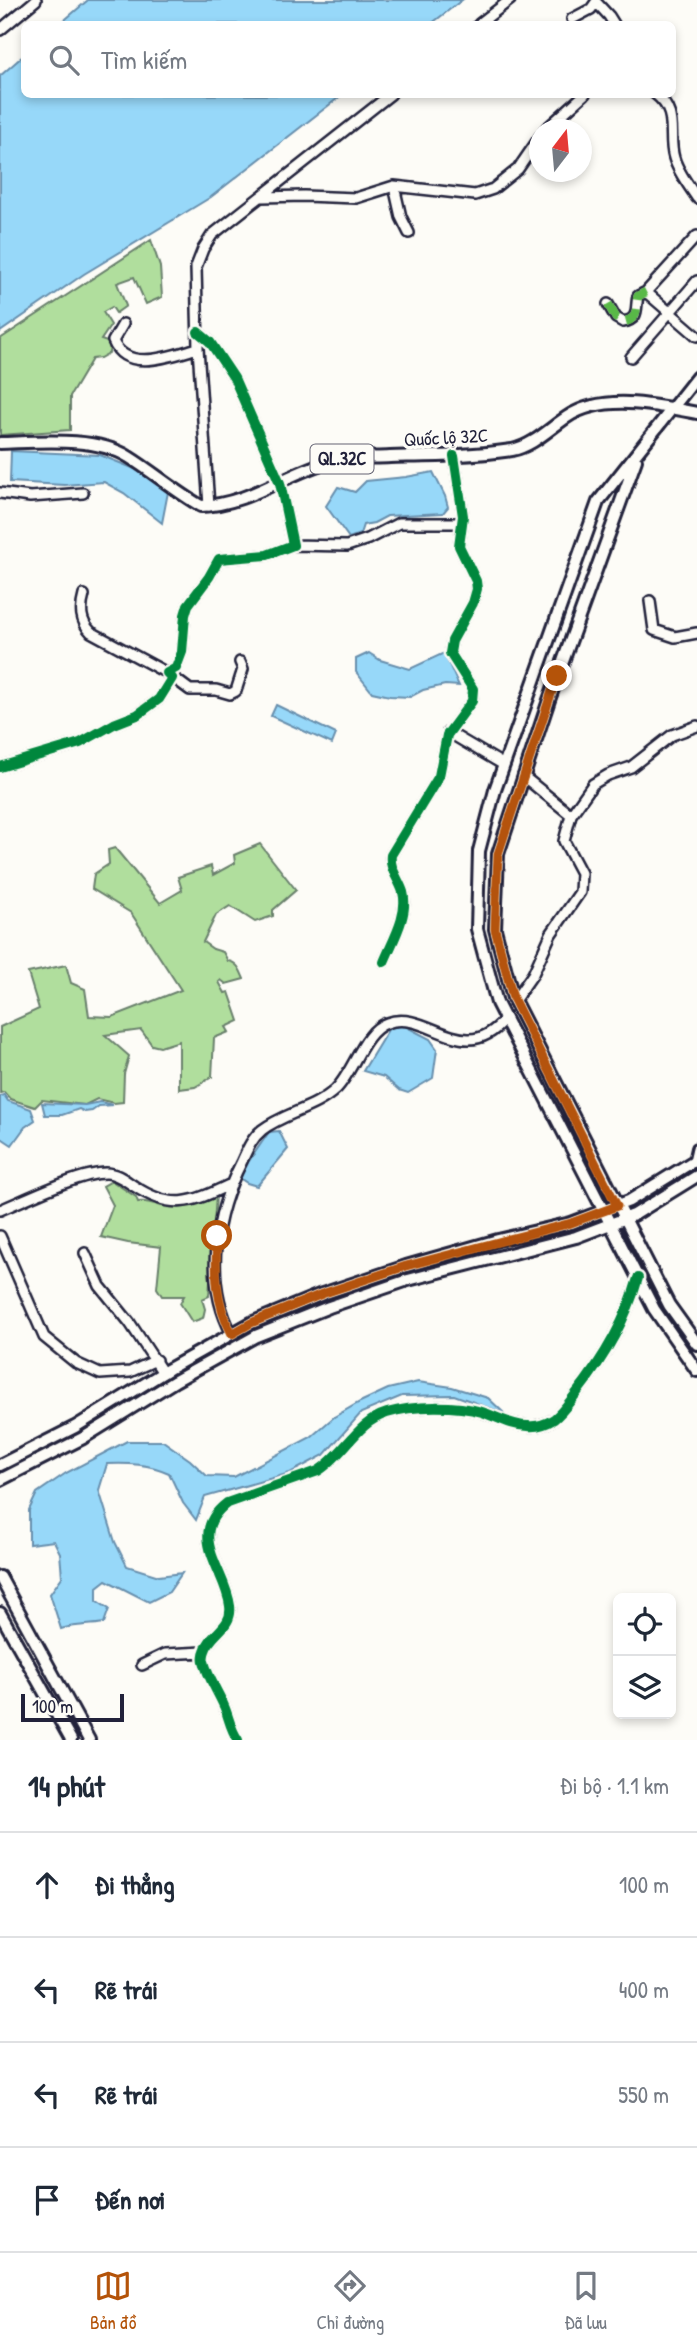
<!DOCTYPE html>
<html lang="vi">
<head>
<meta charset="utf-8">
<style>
	:root { --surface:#fff; --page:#f2f2f3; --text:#1f2937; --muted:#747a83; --line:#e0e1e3; --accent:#b45309 }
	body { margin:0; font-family:"Patrick Hand",sans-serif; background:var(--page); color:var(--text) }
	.controls { position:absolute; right:21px; bottom:21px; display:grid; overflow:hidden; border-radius:10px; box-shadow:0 4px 10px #0003 }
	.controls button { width:63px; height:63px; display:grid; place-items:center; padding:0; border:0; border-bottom:2px solid var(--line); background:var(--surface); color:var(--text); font:35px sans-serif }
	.compass { position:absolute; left:529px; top:119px; width:63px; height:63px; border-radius:50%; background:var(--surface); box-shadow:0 4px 10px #0003; rotate:16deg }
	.scale { position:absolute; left:21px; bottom:18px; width:103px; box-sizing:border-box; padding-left:7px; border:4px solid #22223b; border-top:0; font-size:19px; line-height:24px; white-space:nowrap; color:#22223b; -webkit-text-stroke:5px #fdfcf7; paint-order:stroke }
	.stop { position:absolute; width:21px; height:21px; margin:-16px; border:5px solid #b45309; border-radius:50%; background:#fff }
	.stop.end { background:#b45309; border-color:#fff; box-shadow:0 2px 7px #0008 }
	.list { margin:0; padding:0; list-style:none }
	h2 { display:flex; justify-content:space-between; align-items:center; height:91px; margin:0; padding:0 28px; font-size:30px }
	h2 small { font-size:23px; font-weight:400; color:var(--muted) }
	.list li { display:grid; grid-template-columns:46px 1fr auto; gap:21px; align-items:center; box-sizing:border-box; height:105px; padding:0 28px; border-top:2px solid var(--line) }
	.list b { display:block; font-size:26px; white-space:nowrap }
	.list em { font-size:23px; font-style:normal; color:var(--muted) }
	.icon { flex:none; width:38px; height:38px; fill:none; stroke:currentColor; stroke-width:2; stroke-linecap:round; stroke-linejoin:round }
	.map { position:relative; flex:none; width:697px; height:1740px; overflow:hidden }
	.search { position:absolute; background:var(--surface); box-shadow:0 4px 10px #0003; left:21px; right:21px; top:21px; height:77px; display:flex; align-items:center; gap:18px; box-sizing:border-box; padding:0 24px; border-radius:10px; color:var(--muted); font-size:26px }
	.sheet { height:511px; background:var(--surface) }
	nav { display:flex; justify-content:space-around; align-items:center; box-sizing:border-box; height:98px; border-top:2px solid var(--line); background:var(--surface); font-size:19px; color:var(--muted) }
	nav a { display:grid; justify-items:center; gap:4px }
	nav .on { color:var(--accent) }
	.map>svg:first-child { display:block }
</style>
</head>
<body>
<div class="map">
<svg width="697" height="1740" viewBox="0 0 697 1740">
	<rect width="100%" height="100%" fill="#fdfcf7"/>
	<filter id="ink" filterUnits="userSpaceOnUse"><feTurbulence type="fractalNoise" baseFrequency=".0143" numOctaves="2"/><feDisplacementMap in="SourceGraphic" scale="14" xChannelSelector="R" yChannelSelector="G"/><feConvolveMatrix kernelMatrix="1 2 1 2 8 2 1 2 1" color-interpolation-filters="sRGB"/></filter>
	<g filter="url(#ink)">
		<path fill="#b0de9d" stroke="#69806c" stroke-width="2" d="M151 240 160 267 162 297 146 304 134 277 117 283 126 306 116 313 112 307 103 312 111 325 101 340 110 343 109 353 100 358 92 359 70 396V430L0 435V339Z
			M260 844 296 890 273 910V916L255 922 230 906 216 915 203 942 213 949 223 952 228 961C238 963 240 970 244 979L226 984 221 980 219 982 225 993 229 992 239 1021 226 1027 229 1032 214 1038 212 1077 195 1087 179 1089V1041L160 1047 152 1045 141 1030 105 1035 129 1056 124 1074 123 1102 114 1103 97 1099 85 1105 42 1100 35 1107 10 1099 4 1092 0 1093V1027L39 1009 28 973 66 965 71 983 85 989 89 1016 112 1017 181 990 131 913 92 889 94 874 109 864 108 850 115 848 160 903 182 890 178 877 211 866 213 875 235 863 234 855Z
			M112 1181 136 1197 138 1202C149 1200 155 1205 166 1207 182 1208 202 1203 216 1195L209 1296 202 1299 205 1309 203 1318 192 1322 180 1303 184 1296H162L157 1288 161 1247 128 1243 101 1237 113 1205 103 1186Z"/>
		<path fill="#97d8f9" stroke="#688fad" stroke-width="2" d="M88 0H462L431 24H60Z
			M24 55V94L342 95 211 197 84 274 0 332V76Z
			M11 451 100 455 135 469 168 492 162 523 124 493 104 482 64 485 10 482Z
			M433 472 445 496 448 507 443 513 387 516 374 523 363 525 360 534 349 538 326 506 338 487 355 492 366 481 406 477Z
			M369 653 380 660 410 669 444 653 459 686 445 685 423 690 410 697 390 696 372 692 356 672V659Z
			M276 705 336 734 332 744 271 716Z
			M401 1024 430 1039 437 1049 433 1078 408 1093 399 1090 384 1077 363 1071 389 1028Z
			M4 1095 8 1101 31 1109 35 1120 25 1127 12 1145 0 1137V1096Z
			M100 1102 113 1105 99 1106 92 1111 85 1112 79 1109 62 1115H45L42 1103 85 1105Z
			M279 1131 288 1149 257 1186 247 1183 238 1177 269 1132Z
			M418 1382 452 1387 488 1398 504 1413 454 1395 402 1396 361 1413 324 1455 290 1473 205 1497 196 1520 183 1503 169 1473C149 1464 129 1463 107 1464L99 1490 115 1542 127 1566 159 1576 182 1573 169 1592 149 1602 106 1580 97 1587V1601L109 1609 104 1623C89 1626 76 1624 61 1629L50 1594 62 1577 60 1553 54 1541 29 1544V1510L37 1493 66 1473 127 1441H163L190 1460 207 1476 234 1477 311 1437 334 1417 360 1402 388 1389Z"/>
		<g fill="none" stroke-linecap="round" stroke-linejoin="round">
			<defs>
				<path id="minor" d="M572 19 591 9 596 2 609 16 614 24
					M479 24 510 0
					M0 30 36 0
					M655 94C680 113 667 135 674 158 678 172 689 186 697 198
					M545 130 585 94
					M394 186 401 217 409 233
					M261 197 304 196 356 198 394 186 475 195 493 189 518 169 540 137
					M646 292 697 336
					M608 304 616 318 623 322C640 319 635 309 638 296L646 292 697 236
					M123 324 113 341C126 374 173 355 198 348
					M631 357 697 281
					M0 493 30 497 83 493
					M209 506 198 348 196 267 203 249 212 235 391 94
					M291 545 347 546 368 539 399 523H462
					M84 595C80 609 80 621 91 632L167 673 190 690H216L230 694 236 691 243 669 240 662
					M650 601 654 630 675 637 697 633
					M448 732 504 765
					M0 767 80 743 114 724 137 715 159 699 172 678 167 673 176 668 182 652 185 615 188 605 209 577 219 559 267 555 293 545 280 483 234 378 210 342 198 332
					M523 776 571 815
					M384 962C392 942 409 915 403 892 399 879 389 869 391 855L439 776 447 735 472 701 473 689 450 653 452 641 473 603 477 589 476 581 459 546 463 516 454 456
					M514 1001 533 974 551 934 580 892 581 873 564 841 571 815 593 784 608 775 631 767 672 735 697 726
					M694 1161 697 1148
					M0 1210C27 1199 79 1173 106 1173 117 1173 126 1181 134 1186 172 1211 191 1203 229 1185
					M0 1236 44 1337 76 1363 100 1374 130 1372 156 1360
					M85 1253 100 1286 130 1323 163 1373
					M232 1334C203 1280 215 1214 242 1161 247 1150 252 1138 262 1130 284 1113 315 1109 336 1089 354 1071 363 1031 387 1023 427 1008 464 1069 505 1019
					M142 1665 165 1654 204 1652
					M238 1740C230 1729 229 1717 224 1706 218 1692 207 1676 204 1661 203 1659 204 1653 205 1651 210 1633 233 1628 230 1606 226 1570 185 1535 227 1503L318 1471C344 1455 357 1422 387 1413 413 1405 456 1405 482 1412 497 1417 512 1426 528 1426 537 1427 546 1424 554 1419 562 1413 568 1404 575 1395 602 1361 626 1321 638 1278"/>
				<path id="major" d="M697 377 598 502 495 790 479 851 477 929 497 1003 654 1309 697 1371
					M0 443C38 442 95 436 129 457 153 472 175 491 201 506 248 505 286 473 331 461 350 457 370 458 390 457 431 456 472 456 512 450 533 446 550 428 567 417 603 393 657 405 697 413
					M636 460 549 700 498 854 495 929 513 998 669 1305 697 1344
					M0 1465 75 1427 169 1369 251 1323 322 1294 406 1266 498 1240 571 1223 629 1201 697 1159
					M0 1480 83 1438 175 1381 256 1336 329 1307 408 1280 576 1237 634 1215 697 1176
					M0 1577 89 1740
					M0 1613 71 1740"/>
			</defs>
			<use href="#minor" stroke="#22223b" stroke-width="14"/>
			<use href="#major" stroke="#22223b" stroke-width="16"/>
			<use href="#minor" stroke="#fdfcf7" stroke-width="9"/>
			<use href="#major" stroke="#fdfcf7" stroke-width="10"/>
			<path stroke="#58b947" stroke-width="9" stroke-dasharray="18 9" stroke-linecap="butt" d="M608 304 616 318 623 322C640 319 635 309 638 296L646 292"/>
			<defs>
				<path id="cycleway" d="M0 767 80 743 114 724 137 715 159 699 172 678 167 673 176 668 182 652 185 615 188 605 209 577 219 559 267 555 293 545 280 483 234 378 210 342 198 332
					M384 962C392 942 409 915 403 892 399 879 389 869 391 855L439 776 447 735 472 701 473 689 450 653 452 641 473 603 477 589 476 581 459 546 463 516 454 456
					M238 1740C230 1729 229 1717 224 1706 218 1692 207 1676 204 1661 203 1659 204 1653 205 1651 210 1633 233 1628 230 1606 226 1570 185 1535 227 1503L318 1471C344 1455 357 1422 387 1413 413 1405 456 1405 482 1412 497 1417 512 1426 528 1426 537 1427 546 1424 554 1419 562 1413 568 1404 575 1395 602 1361 626 1321 638 1278"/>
			</defs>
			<use href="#cycleway" stroke="#fdfcf7" stroke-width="15"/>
			<use href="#cycleway" stroke="#00873e" stroke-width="10"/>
		</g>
	</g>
	<g fill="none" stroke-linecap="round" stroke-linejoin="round" filter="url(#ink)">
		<path stroke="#b45309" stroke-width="9" d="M217 1236C215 1272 215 1302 232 1334L251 1323 322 1294 406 1266 571 1223 617 1206 513 998 495 929 498 854 557 676"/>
	</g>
	<g text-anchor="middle" stroke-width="7" stroke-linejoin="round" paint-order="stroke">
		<rect fill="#fdfcf7" stroke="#646373" stroke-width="2" x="310.5" y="444.5" width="63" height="29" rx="5"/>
		<g font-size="18" font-weight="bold" fill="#22223b">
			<text x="342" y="465">QL.32C</text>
		</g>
		<g font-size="19" fill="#22223b" stroke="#fdfcf7">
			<text transform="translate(446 437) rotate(-3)" y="7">Quốc lộ 32C</text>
		</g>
	</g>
</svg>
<div class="controls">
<button><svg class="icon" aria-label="locate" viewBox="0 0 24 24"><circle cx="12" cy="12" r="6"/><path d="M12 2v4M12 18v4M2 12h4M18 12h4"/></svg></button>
<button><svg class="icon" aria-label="layers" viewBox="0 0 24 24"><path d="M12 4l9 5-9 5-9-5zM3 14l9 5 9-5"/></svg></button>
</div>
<svg class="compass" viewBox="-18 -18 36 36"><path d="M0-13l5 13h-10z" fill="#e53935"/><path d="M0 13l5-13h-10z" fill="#747a83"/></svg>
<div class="scale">100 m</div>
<div class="stop" style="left:217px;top:1236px"></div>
<div class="stop end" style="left:557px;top:676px"></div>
<div class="search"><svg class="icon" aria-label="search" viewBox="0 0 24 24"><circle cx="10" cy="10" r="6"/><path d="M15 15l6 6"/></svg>Tìm kiếm</div>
</div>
<section class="sheet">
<h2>14 phút<small>Đi bộ · 1.1 km</small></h2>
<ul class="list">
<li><svg class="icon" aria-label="ahead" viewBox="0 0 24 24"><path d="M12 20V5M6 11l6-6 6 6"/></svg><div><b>Đi thẳng</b></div><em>100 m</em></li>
<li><svg class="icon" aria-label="left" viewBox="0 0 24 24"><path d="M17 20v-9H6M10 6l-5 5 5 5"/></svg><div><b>Rẽ trái</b></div><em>400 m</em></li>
<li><svg class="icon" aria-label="left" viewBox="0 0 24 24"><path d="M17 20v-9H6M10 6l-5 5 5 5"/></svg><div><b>Rẽ trái</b></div><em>550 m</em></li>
<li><svg class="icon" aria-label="arrive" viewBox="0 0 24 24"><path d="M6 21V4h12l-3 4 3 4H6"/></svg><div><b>Đến nơi</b></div></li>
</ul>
</section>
<nav>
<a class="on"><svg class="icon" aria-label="map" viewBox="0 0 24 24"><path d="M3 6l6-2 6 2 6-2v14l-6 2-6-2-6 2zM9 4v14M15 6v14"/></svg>Bản đồ</a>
<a><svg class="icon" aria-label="directions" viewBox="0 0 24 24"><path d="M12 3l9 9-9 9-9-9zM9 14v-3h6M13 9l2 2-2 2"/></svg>Chỉ đường</a>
<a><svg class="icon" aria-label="saved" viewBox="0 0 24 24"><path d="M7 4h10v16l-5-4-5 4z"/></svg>Đã lưu</a>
</nav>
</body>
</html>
